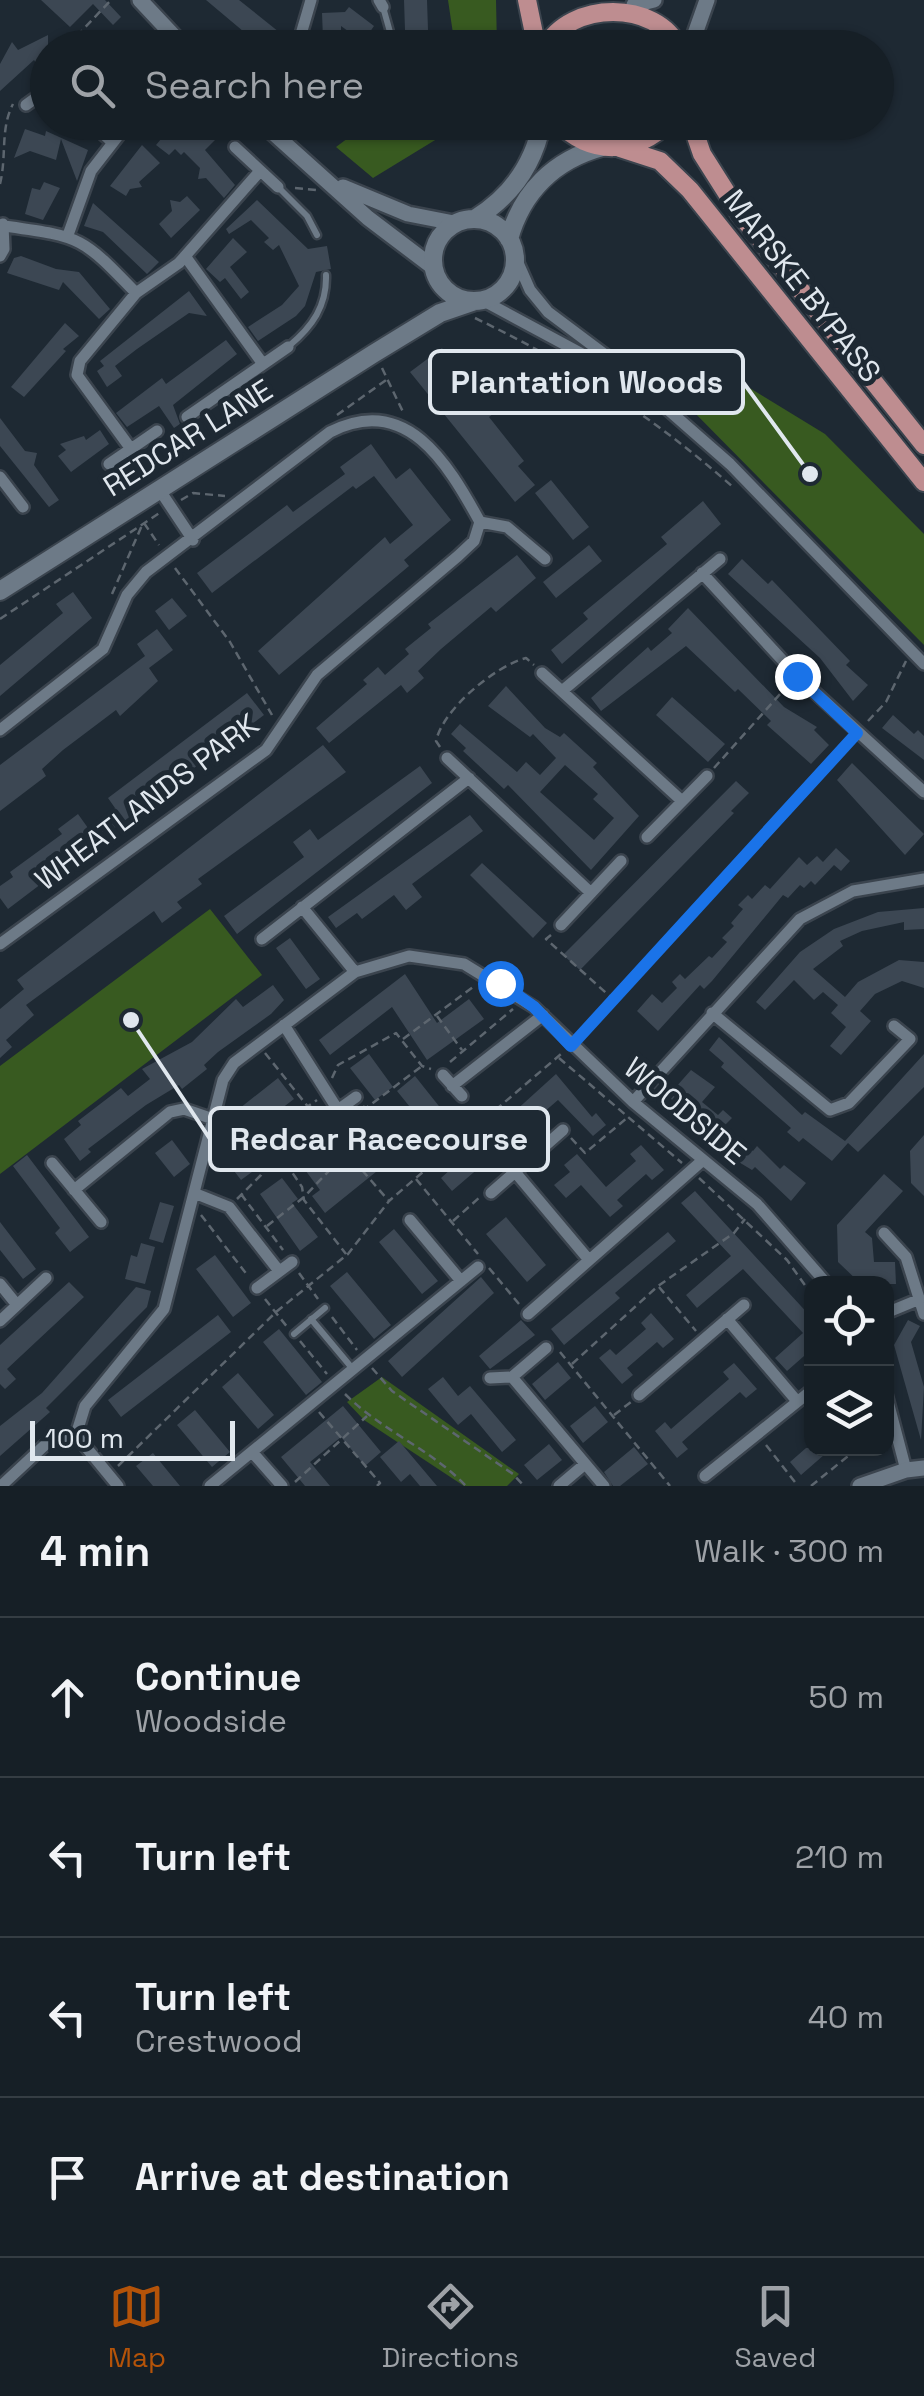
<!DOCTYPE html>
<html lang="en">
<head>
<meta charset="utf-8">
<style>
	:root { --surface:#161f26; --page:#232c32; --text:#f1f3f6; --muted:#9ea2a7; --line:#353d43; --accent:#b45309 }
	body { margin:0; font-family:"Space Grotesk",sans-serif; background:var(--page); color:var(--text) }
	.controls { position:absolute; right:30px; bottom:30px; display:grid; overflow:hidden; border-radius:20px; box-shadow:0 2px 8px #0004 }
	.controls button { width:90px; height:90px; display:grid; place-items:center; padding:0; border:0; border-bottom:2px solid var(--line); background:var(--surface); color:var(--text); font:50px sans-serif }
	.scale { position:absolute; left:30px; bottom:25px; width:205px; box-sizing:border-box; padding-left:10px; border:5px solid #e0e7ee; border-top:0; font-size:28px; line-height:35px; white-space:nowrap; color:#e0e7ee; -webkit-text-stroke:8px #1e2933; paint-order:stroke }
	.stop { position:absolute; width:30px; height:30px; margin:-22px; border:8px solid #1a73e8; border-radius:50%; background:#fff }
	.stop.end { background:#1a73e8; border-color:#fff; box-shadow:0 2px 10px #0008 }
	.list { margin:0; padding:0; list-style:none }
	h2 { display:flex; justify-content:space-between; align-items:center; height:130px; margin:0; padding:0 40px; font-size:42px }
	h2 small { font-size:32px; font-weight:400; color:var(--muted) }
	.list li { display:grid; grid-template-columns:65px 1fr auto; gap:30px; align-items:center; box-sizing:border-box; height:160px; padding:0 40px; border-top:2px solid var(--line) }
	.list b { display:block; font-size:38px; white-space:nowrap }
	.list p { margin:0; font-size:32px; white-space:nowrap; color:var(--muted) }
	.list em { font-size:32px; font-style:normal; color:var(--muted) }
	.icon { flex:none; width:55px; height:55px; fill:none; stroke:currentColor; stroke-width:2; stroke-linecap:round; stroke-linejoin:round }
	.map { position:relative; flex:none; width:924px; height:1486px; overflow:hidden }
	.search { position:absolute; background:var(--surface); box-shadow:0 2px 8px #0004; left:30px; right:30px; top:30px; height:110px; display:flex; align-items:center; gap:25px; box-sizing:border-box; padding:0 35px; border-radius:55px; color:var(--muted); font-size:38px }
	.sheet { height:770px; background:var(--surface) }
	nav { display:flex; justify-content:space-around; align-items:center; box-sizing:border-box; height:140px; border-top:2px solid var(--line); background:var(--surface); font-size:28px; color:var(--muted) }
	nav a { display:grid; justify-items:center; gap:5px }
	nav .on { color:var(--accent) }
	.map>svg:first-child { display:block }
</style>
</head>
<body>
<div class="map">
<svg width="924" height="1486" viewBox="0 0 924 1486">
	<rect width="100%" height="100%" fill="#1e2933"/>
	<path fill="#385a20" d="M448 0H496L497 47H455Z
		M368 123V122L482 123 478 127 463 123 373 178 336 147Z
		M714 366 825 434 924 534V645L684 402 680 374Z
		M210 909 262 975 0 1174V1066Z
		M382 1377 519 1474 507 1486H464L364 1420 347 1402Z"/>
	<path fill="#3c4753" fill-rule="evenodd" d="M41 0H105L121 17 113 25 93 4 70 27Z
		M206 0H239L289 40 283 48H263Z
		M404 0H427L428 30H405Z
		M349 7 374 26 363 42 341 26V38L323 39 322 13 345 12Z
		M48 35V57L37 64 34 60 0 91V64L12 42 18 50Z
		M156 122H182L200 138 215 122 225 130 205 150 235 185 224 198 206 178 198 179 200 168 184 152 181 155 175 149 169 155 156 145 166 133Z
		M25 129 45 136 46 131 88 150 77 181 61 139 56 160 30 151 14 158Z
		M142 145 160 163 139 182 142 187 130 189 126 196 110 186Z
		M44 182 60 188 43 220 25 214 32 188 40 190Z
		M187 196 200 210 171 238 159 224 172 211 170 200 180 202Z
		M257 200 308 249 327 246 331 269 316 272 305 306 296 316 258 341 248 327 282 305 299 286 279 245 273 250 264 242 269 238 251 220 229 234 226 229Z
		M93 203 159 262 147 274 103 232 84 226Z
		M233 238 247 252 230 267 249 292 241 299 225 278 220 282 206 269Z
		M21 256 56 269 79 272 110 309 99 319 63 282 59 290 7 273 14 258Z
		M189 291 207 316 189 313 137 349 115 366 122 376 107 387 97 371 104 366 100 361Z
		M65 323 79 336 63 349 66 351 24 397 11 387Z
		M226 340 237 354 173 405 180 424 174 428 159 406 127 427 116 413 162 378 166 384Z
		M442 348 454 364 446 370 468 401 493 381 509 401 489 417 524 461 518 466 535 485 515 502 410 372Z
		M0 418 25 451 37 453 34 465 59 500 49 507 0 446Z
		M100 430 109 444 71 472 58 456 66 450 60 444 84 436 86 440Z
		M371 444 396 479 410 468 451 520 404 560 409 566 279 675 258 651 385 537 390 544 413 525 374 476 356 489 353 486 212 593 197 573 287 505 293 512 345 474 340 467Z
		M551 480 589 527 573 540 535 493Z
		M703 501 721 524 562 664 551 650 588 619 583 613 667 544 661 537Z
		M589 545 602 561 556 598 543 582Z
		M517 555 536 578 496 612 491 607 441 649 418 671 424 678 407 693 401 685 329 743 316 728 367 684 363 680 378 667 385 675 409 654 405 649 431 628 428 624Z
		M742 559 768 584 772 580 850 661 846 665 868 685 853 701 820 658 728 574Z
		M73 592 92 618 0 696V665L63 613 56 604Z
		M172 598 187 616 169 630 155 611Z
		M688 608 784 707 817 727 814 730 829 745 811 764 767 725 771 721 738 689 735 692 686 646 601 711 591 698 648 647 651 651 672 633 668 629Z
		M157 629 173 650 149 668 158 681 120 716 116 710 63 750 42 769 46 776 0 811V765L145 656 137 644Z
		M506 686 545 728 560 737 564 733 597 763 593 767 639 816 591 870 508 785 504 789 463 751 466 748 451 734 460 724 517 772 526 762 540 775 556 758 533 734 530 737 488 706ZM565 765 598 794 593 799 614 818 594 840 540 792Z
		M247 693 264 715 8 909 0 898V886L13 877 10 872 62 834 58 829 78 814 88 828 115 808 108 798Z
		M672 697 725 744 708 762 656 715Z
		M893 715 914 734 918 730 924 736V760L882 728Z
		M323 745 346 772 198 879 202 884 177 902 182 908 162 923 154 911 26 1005 34 1015 6 1040 12 1047 0 1058V1009L24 989 17 980Z
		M852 763 924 834 905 855 837 780Z
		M420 766 432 783 237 934 224 916 304 857 293 842 310 829 318 840Z
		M736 781 749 793 731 811 734 813 580 970 563 955Z
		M470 815 483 831 412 884 422 897 406 910 394 895 362 919 357 913 336 928 328 917Z
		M836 848 850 861 841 871 834 865 815 885 811 881 804 888 800 885 788 898 783 895 712 981 704 989 700 985 658 1031 637 1011 652 994 662 1003 677 988 672 982 680 974 685 979 709 956 712 958 727 942 722 938 734 926 731 923 743 909 738 905 748 895 752 899 765 885 770 889 799 857 807 865 817 856 823 862Z
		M482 863 547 923 533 938 470 875Z
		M924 908V929L904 930V922L862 931 840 941 843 946 813 969 845 997 858 982 899 960 924 962V988L902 981 875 994 860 1011 871 1021 841 1055 830 1046 846 1027 831 1013 838 1005 823 992 814 1000 794 980 765 1010 756 1002 800 952 834 929 878 912Z
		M290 938 320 979 306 989 276 948Z
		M405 974 437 1023 469 999 484 1019 427 1060 392 1007 330 1055 319 1040Z
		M273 985 284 1000 271 1014 218 1052 204 1065 207 1069 182 1089 179 1085 146 1105 88 1149 91 1152 80 1161 64 1139 81 1125 78 1121 121 1088 128 1096 150 1079 142 1069 192 1042 236 999 243 1007Z
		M719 1037 802 1115 805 1112 845 1141 924 1054V1087L858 1152 848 1143 832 1161 803 1138 799 1142 787 1132 791 1128 721 1067 724 1063 709 1050Z
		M369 1054 393 1087 375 1100 350 1068Z
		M691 1070 715 1087 702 1102 718 1115 723 1110 732 1118 724 1126 753 1151 757 1146 780 1169 784 1165 806 1183 791 1201 755 1167 752 1170 737 1161 668 1096Z
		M556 1074 592 1117 596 1113 606 1125 593 1136 558 1100 452 1191 441 1178Z
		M415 1076 450 1120 431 1134 428 1130 325 1213 312 1196 320 1190 282 1139 304 1121 343 1172 363 1157 360 1152 414 1112 397 1091Z
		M278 1078 294 1099 256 1128 266 1141 250 1153 260 1166 241 1180 228 1163 247 1149 237 1136 253 1125 240 1108Z
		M924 1135V1196L911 1183 910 1151Z
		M172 1140 190 1164 174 1177 155 1153Z
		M641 1145 664 1170 652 1180 646 1174 617 1200 623 1206 610 1217 581 1185 566 1198 554 1185 570 1172 564 1165 577 1154 606 1187 636 1161 630 1154Z
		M27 1155 89 1237 70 1252 55 1233 60 1228 13 1166Z
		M884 1174 903 1191 865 1232 872 1238 874 1262H895L896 1284H861L838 1262 837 1225Z
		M282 1178 298 1199 292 1203 318 1237 300 1251 260 1194Z
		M695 1191 812 1318V1349L787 1371 775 1358 803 1333 743 1269 697 1308 686 1295 731 1256 681 1203Z
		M160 1202 174 1206 163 1243 149 1239Z
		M506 1217 546 1265 527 1282 486 1234Z
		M0 1222 36 1269 23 1279 0 1250Z
		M394 1229 438 1281 422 1294 379 1242Z
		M668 1232 676 1241 615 1293 620 1298 564 1345 551 1329Z
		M141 1243 155 1247 145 1284 125 1279 131 1255 137 1257Z
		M215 1255 251 1303 233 1317 196 1269Z
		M347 1272 391 1325 374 1339 330 1286Z
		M481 1277 494 1293 402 1377 388 1361Z
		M69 1282 84 1297 7 1369 16 1379 5 1389 0 1384V1345Z
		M136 1287 151 1291 147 1307 46 1408 50 1412 0 1456V1426L42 1393Z
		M651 1313 674 1339 663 1348 657 1342 627 1368 633 1375 622 1384 599 1358 610 1349 616 1355 646 1329 641 1323Z
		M218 1315 231 1332 121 1417 108 1400Z
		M521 1320 535 1335 490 1369 479 1356Z
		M908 1320 920 1326 911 1342 924 1387 921 1440 894 1345Z
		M279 1329 322 1382 306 1395 263 1342Z
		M558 1362 571 1378 545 1400 532 1384Z
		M734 1363 757 1389 746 1398 740 1392 705 1422 682 1442 688 1449 677 1458 655 1431 665 1422 671 1429 729 1379 723 1372Z
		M238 1373 274 1415 258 1429 222 1387Z
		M443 1377 458 1396 470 1386 516 1440 502 1452 471 1414 458 1425 428 1389Z
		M343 1406 381 1452 365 1466 341 1437 310 1462 330 1486H305L281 1457Z
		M595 1406 608 1422 583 1443 570 1426Z
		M195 1410 230 1452 212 1467 177 1425Z
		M399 1441 437 1486H420L410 1474 401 1482 380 1457Z
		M549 1444 562 1460 537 1480 524 1465Z
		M634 1447 648 1464 620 1486H613L604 1472Z
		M806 1448H832L801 1475 790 1462Z
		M153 1453 180 1486H153L136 1466Z"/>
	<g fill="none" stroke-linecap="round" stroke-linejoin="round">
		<defs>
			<path id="service" d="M377 48 390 32 383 7
				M322 122 328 127
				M279 188 307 216 317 235
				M289 346C312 327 327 306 326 275
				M311 1319 352 1368
				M294 1334 325 1308"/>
			<path id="minor" d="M379 0 383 7
				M297 48 311 0
				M26 105 48 89
				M90 122 112 142
				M235 147 278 187
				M4 226C82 237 81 236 136 293
				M68 235 91 171 129 122
				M0 256 4 249 3 224
				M185 256 263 364
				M515 256 530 290 548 312 608 357 730 464 924 664
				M482 300 625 377
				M187 417 288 347
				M131 449 77 375 80 361 136 293 179 263 260 171
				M109 464 157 431
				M0 477 23 507
				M159 489 193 540
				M480 522 507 527 545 559
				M702 573 797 676 924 792
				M542 673 682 801
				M562 691 720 559
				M0 730 103 649 127 595 146 572 330 432C406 393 447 462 480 522L474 541 458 556 317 675 266 750 0 944
				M447 758 591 893
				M647 837 707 776
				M302 907 355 972
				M561 925 621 861
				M262 939 469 778
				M712 1013 830 1110 849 1103 910 1039 894 1026
				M284 1025 338 1110
				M443 1075 462 1096
				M452 1086 543 1015
				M633 1102 800 919 853 891 924 879
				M321 1122 356 1097
				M52 1163 101 1222
				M515 1172 589 1260
				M74 1190 170 1112 184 1109 213 1119
				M194 1193 229 1207 279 1271
				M491 1193 563 1130
				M410 1220 461 1281
				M884 1233 906 1257 924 1314
				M0 1284 17 1305
				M257 1288 292 1262
				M886 1313 920 1299
				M528 1314 703 1160
				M727 1319 796 1400
				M0 1321 46 1278
				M512 1377 604 1486
				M490 1378 512 1377 546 1348
				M886 1394 906 1470
				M639 1395 744 1305
				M76 1435 85 1406 164 1309 223 1080 234 1063 355 972 409 956 464 964 534 1007 633 1102 757 1204 827 1284
				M76 1435 118 1486
				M252 1452 282 1486
				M705 1476 812 1390
				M1 1486 46 1444 76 1435
				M210 1486 478 1267
				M559 1486 585 1464"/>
			<path id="tertiary" d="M140 0 185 48
				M634 5 654 0
				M690 48 707 0
				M261 122 368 218 434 268
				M343 187 408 214 454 223
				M860 1486 906 1470 924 1468"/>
			<path id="secondary" d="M476 218C511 196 534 164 542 122
				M433 260a41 41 0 1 1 82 0a41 41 0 1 1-82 0Z
				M509 239C522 192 554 160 602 147
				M0 591 373 354 440 313 475 301"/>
			<path id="primary" d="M527 0 537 48
				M545 48C570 0 657 0 679 48
				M558 122C589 156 637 155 668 122
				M691 122 702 154 740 214 924 445
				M620 148 660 161 690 190 924 482"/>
		</defs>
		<use href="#service" stroke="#3b444e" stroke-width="11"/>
		<use href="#minor" stroke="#3b444e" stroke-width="16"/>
		<use href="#tertiary" stroke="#3b444e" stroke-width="20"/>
		<use href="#secondary" stroke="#3b444e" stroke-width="22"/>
		<use href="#primary" stroke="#3b444e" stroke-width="22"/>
		<path stroke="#5d666f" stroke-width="2.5" stroke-dasharray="8 5" stroke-linecap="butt" d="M72 48 75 38 111 0
			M237 136 238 122
			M0 184C7 155 0 129 13 104
			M295 188 316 190
			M475 318C571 364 654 417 734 488
			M382 368 404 414
			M244 390 257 409
			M337 415 389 378
			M116 476 125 490
			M181 500 193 493 225 496
			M144 523 159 545
			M175 568 230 642 272 715
			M112 594 143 523
			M0 619 161 512
			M868 721 886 702 906 661
			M440 747 436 741C443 709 495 666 526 658L534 665
			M714 768 789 684
			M551 935 546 939 614 1000
			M437 1016 462 1050
			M582 1035 849 742
			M403 1039 473 987
			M265 1053 313 1113
			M559 1058 682 1163
			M450 1062 513 1009
			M332 1078 338 1065 396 1033 422 1066 431 1069
			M363 1106 365 1109 422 1066
			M458 1110 472 1127
			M328 1131 388 1200
			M571 1138 585 1153 627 1118
			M271 1141 302 1187 304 1200 346 1254
			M699 1178 787 1260 812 1295
			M416 1179 478 1254
			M241 1194 283 1250
			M237 1199 261 1175 270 1140 281 1125 317 1100
			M201 1215 248 1276
			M453 1221 480 1197
			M267 1226 304 1197 345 1154
			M489 1268 519 1304
			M299 1273 318 1299
			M659 1287 696 1331
			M265 1299 288 1328
			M332 1317 357 1350
			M300 1341 327 1374
			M560 1352 670 1486
			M572 1364 658 1286 734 1233 745 1219
			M372 1368 392 1391 513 1474 524 1486
			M345 1394C382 1431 431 1449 466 1486
			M319 1412 380 1483 377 1486
			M614 1415 631 1402
			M766 1445 798 1486
			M118 1466 276 1312 348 1254 389 1201 561 1054
			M295 1482 367 1416
			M811 1486 858 1448"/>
		<use href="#service" stroke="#6d7a87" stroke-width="6"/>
		<use href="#minor" stroke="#6d7a87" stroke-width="11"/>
		<use href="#tertiary" stroke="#6d7a87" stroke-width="15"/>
		<use href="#secondary" stroke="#6d7a87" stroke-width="18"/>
		<use href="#primary" stroke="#be8d90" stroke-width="18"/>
	</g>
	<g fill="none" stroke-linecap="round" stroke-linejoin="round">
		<path stroke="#1a73e8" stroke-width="12" d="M500 983 534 1007 571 1046 857 733 797 676"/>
	</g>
	<g text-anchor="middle" stroke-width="10" stroke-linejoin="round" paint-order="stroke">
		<g font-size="30" fill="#e0e7ee" stroke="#1e2933">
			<text transform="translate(802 286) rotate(52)" y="10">MARSKE BYPASS</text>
			<text transform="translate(188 438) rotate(-32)" y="10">REDCAR LANE</text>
			<text transform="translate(147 802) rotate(-37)" y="10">WHEATLANDS PARK</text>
			<text transform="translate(685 1111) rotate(40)" y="10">WOODSIDE</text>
		</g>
	</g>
	<path fill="none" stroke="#e0e7ee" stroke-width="4" d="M810 474L743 382M131 1020L210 1139"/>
	<g fill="#e0e7ee" stroke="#1e2933" stroke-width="4">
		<circle cx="810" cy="474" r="10"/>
		<circle cx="131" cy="1020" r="10"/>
	</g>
	<g fill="#1e2933" stroke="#e0e7ee" stroke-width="4">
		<rect x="430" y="351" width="313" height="62" rx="10"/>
		<rect x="210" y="1108" width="338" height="62" rx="10"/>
	</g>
	<g font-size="32" text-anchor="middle" font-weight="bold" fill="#e0e7ee">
		<text x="587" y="393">Plantation Woods</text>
		<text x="379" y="1150">Redcar Racecourse</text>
	</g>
</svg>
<div class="controls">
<button><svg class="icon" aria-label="locate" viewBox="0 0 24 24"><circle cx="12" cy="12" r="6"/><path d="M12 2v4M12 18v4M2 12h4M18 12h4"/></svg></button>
<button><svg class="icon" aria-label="layers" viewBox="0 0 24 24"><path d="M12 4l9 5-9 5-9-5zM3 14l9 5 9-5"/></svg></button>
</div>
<div class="scale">100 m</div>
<div class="stop" style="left:500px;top:983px"></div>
<div class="stop end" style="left:797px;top:676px"></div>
<div class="search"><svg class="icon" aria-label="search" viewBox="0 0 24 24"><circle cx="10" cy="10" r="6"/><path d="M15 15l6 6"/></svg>Search here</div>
</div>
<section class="sheet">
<h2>4 min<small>Walk · 300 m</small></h2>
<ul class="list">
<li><svg class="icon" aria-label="ahead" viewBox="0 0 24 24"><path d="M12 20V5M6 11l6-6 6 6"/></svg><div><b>Continue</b><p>Woodside</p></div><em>50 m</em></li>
<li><svg class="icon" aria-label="left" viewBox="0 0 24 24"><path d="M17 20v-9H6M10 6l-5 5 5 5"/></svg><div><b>Turn left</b></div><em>210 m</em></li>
<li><svg class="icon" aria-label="left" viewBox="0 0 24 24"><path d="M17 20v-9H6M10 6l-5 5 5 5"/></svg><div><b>Turn left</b><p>Crestwood</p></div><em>40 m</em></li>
<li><svg class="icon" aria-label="arrive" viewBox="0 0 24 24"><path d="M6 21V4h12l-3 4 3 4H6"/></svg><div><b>Arrive at destination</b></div></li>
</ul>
</section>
<nav>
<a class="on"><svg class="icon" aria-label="map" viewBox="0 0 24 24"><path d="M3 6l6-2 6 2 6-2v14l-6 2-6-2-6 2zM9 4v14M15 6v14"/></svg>Map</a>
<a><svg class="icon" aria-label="directions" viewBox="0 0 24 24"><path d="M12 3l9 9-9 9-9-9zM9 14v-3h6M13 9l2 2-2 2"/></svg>Directions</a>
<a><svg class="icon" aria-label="saved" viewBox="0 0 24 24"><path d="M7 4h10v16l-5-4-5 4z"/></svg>Saved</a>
</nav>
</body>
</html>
